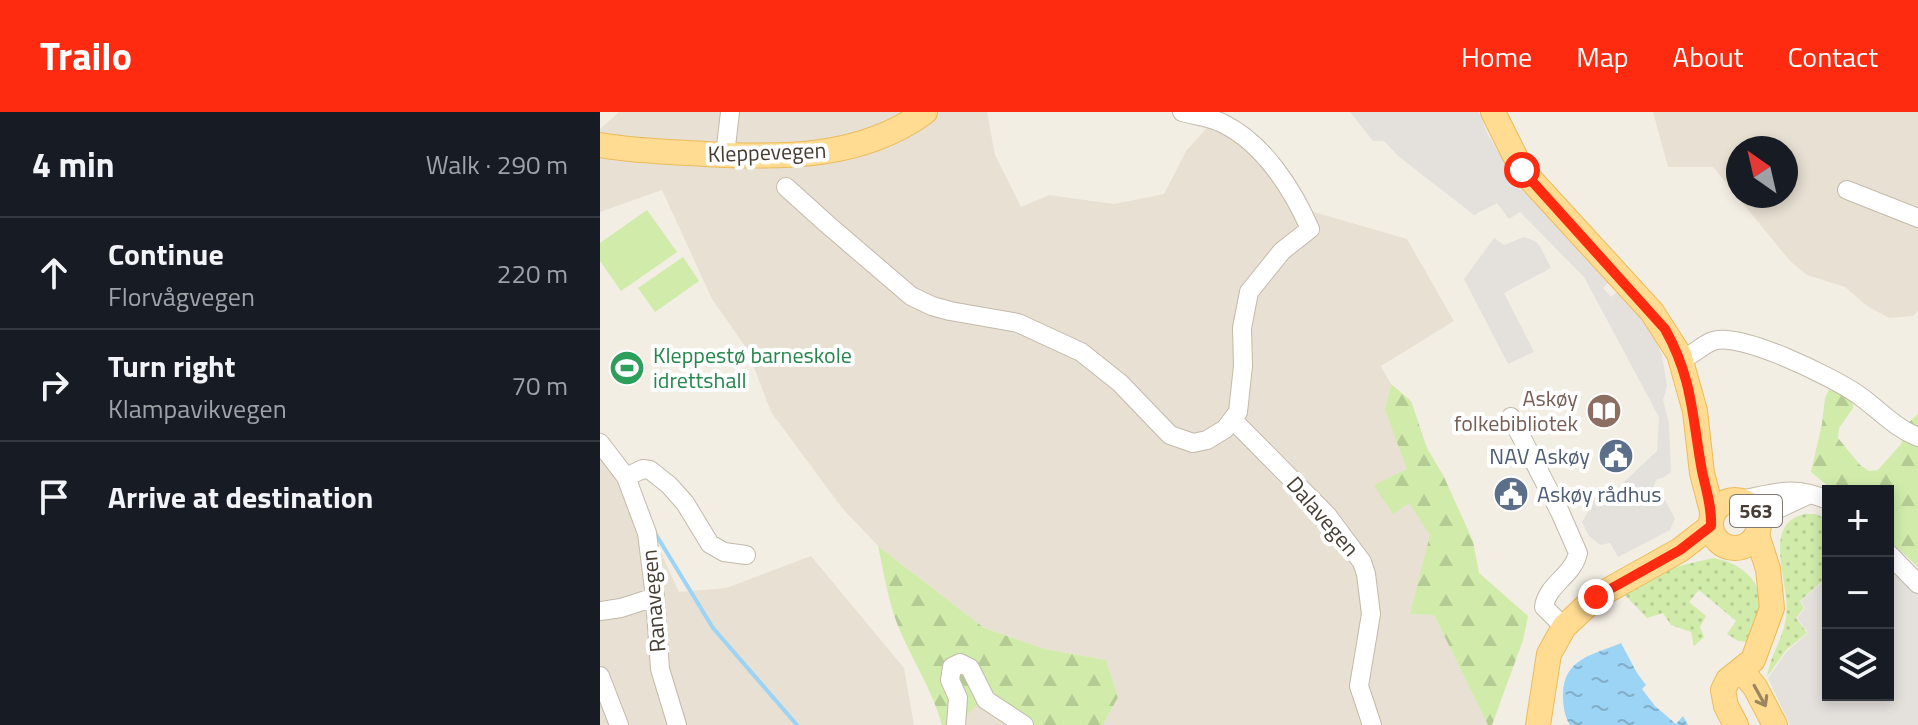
<!DOCTYPE html>
<html lang="en">
<head>
<meta charset="utf-8">
<style>
	:root { --surface:#171b24; --page:#242831; --text:#f1f3f6; --muted:#9ea1a6; --line:#363941; --accent:#ff2b10 }
	body { margin:0; font-family:"Titillium Web",sans-serif; background:var(--page); color:var(--text) }
	.controls { position:absolute; right:24px; bottom:24px; display:grid; overflow:hidden; border-radius:0px; box-shadow:0 4px 12px #0003 }
	.controls button { width:72px; height:72px; display:grid; place-items:center; padding:0; border:0; border-bottom:2px solid var(--line); background:var(--surface); color:var(--text); font:40px sans-serif }
	.compass { position:absolute; left:1126px; top:24px; width:72px; height:72px; border-radius:50%; background:var(--surface); box-shadow:0 4px 12px #0003; rotate:326deg }
	.stop { position:absolute; width:24px; height:24px; margin:-18px; border:6px solid #ff2b10; border-radius:50%; background:#fff }
	.stop.end { background:#ff2b10; border-color:#fff; box-shadow:0 2px 8px #0008 }
	.list { margin:0; padding:0; list-style:none }
	h2 { display:flex; justify-content:space-between; align-items:center; height:104px; margin:0; padding:0 32px; font-size:34px }
	h2 small { font-size:26px; font-weight:400; color:var(--muted) }
	.list li { display:grid; grid-template-columns:52px 1fr auto; gap:24px; align-items:center; box-sizing:border-box; height:112px; padding:0 32px; border-top:2px solid var(--line) }
	.list b { display:block; font-size:30px; white-space:nowrap }
	.list p { margin:0; font-size:26px; white-space:nowrap; color:var(--muted) }
	.list em { font-size:26px; font-style:normal; color:var(--muted) }
	.icon { flex:none; width:44px; height:44px; fill:none; stroke:currentColor; stroke-width:2; stroke-linecap:round; stroke-linejoin:round }
	.map { position:relative; flex:none; width:1318px; height:613px; overflow:hidden }
	header { display:flex; align-items:center; gap:48px; box-sizing:border-box; height:112px; padding:0 40px; background:var(--accent); color:#fff }
	header strong { font-size:38px }
	nav { display:flex; gap:44px; margin-inline-start:auto; font-size:28px }
	main { display:flex }
	aside { flex:1; background:var(--surface) }
	.map>svg:first-child { display:block }
</style>
</head>
<body>
<header>
<strong>Trailo</strong>
<nav><a>Home</a><a>Map</a><a>About</a><a>Contact</a></nav>
</header>
<main>
<aside>
<h2>4 min<small>Walk · 290 m</small></h2>
<ul class="list">
<li><svg class="icon" aria-label="ahead" viewBox="0 0 24 24"><path d="M12 20V5M6 11l6-6 6 6"/></svg><div><b>Continue</b><p>Florvågvegen</p></div><em>220 m</em></li>
<li><svg class="icon" aria-label="right" viewBox="0 0 24 24"><path d="M7 20v-9h11M14 6l5 5-5 5"/></svg><div><b>Turn right</b><p>Klampavikvegen</p></div><em>70 m</em></li>
<li><svg class="icon" aria-label="arrive" viewBox="0 0 24 24"><path d="M6 21V4h12l-3 4 3 4H6"/></svg><div><b>Arrive at destination</b></div></li>
</ul>
</aside>
<div class="map">
<svg width="1318" height="613" viewBox="0 0 1318 613">
	<defs>
		<pattern id="grass-dots" width="8" height="8" patternUnits="userSpaceOnUse" patternTransform="scale(2)"><rect width="8" height="8" fill="#d0ebaa"/><path d="M2 2h.1M6 6h.1" fill="none" stroke="#b4cb93" stroke-width="1.8" stroke-linecap="round"/></pattern>
		<pattern id="forest-firs" width="22" height="20" patternUnits="userSpaceOnUse" patternTransform="scale(2)"><rect width="22" height="20" fill="#d0ebaa"/><path d="M5 1l3.5 6h-7zM16 11l3.5 6h-7z" fill="#b4cb93"/></pattern>
		<pattern id="water-ripples" width="26" height="14" patternUnits="userSpaceOnUse" patternTransform="scale(2)"><rect width="26" height="14" fill="#9cd4f5"/><path d="M2 4q2-2 4 0t4 0M15 11q2-2 4 0t4 0" fill="none" stroke="#81adc7"/></pattern>
	</defs>
	<rect width="100%" height="100%" fill="#f3eee4"/>
	<path fill="#e8e0d2" fill-rule="evenodd" d="M19 0H387L395 43 421 95 449 83 514 92 564 82 586 39 614 8 633 14 690 93 807 127 854 209 781 254 791 272 785 298 808 357 775 374 809 391 831 423 810 502 834 503 888 613H503L518 585 506 548 445 537 384 516 278 434 242 396 171 300 147 237 112 187 62 78 0 100V17Z
		M1053 0H1318V199L1313 204 1289 206 1267 194 1245 175 1207 163 1190 149 1113 55H1068ZM1138 36H1186V84H1138Z
		M0 328 23 357 79 480 126 476 211 444 304 556 314 613H0Z
		M392 577 419 613H357Z"/>
	<path fill="url(#grass-dots)" d="M1205 402H1216L1228 408V464L1200 489 1204 496 1196 506 1207 521 1186 538 1167 565C1170 544 1183 527 1186 506 1192 474 1159 412 1205 402Z
		M1113 446C1139 450 1165 469 1160 499 1159 509 1152 520 1148 530L1138 529 1127 522 1136 509 1099 478 1089 490 1106 504 1100 515 1104 525 1094 534 1091 520 1071 513 1063 501 1047 506 1024 482 1023 478 1079 454Z"/>
	<path fill="url(#forest-firs)" d="M791 272 811 289 827 336 843 363 873 429 879 461 928 504 923 528 892 613H888L834 503 810 502 830 423 809 391 793 402 774 373 807 357 785 298Z
		M1229 278 1240 279 1252 286 1253 296 1239 316 1238 326 1260 353 1269 359 1278 358 1301 332 1307 312 1318 302V455L1288 427V379H1234L1211 360 1222 312 1225 286Z
		M278 434 384 516 445 537 506 548 518 585 503 613H419L392 578 357 613H342C332 577 312 548 298 514 288 489 284 461 278 434Z"/>
	<path fill="#d0ebaa" d="M47 98 77 140 21 179 0 149V131Z
		M83 145 99 169 55 200 38 176Z"/>
	<path fill="#e4e1dd" d="M750 0H879L888 23 921 75 1009 170 1003 176 1011 185 1018 179 1052 219 1062 243 1067 274 1063 288 1069 311 1071 360 1063 366 1057 367 1052 378 1064 386 1075 407 1070 418 1018 445 1010 431 1000 433 989 424 982 410 991 395 987 385 1006 375 1011 382 1057 339 1059 305 984 165 920 100 909 107 897 91 874 103 798 44 784 29H773Z
		M924 125 935 129 940 134 951 156 904 181 934 240 908 252 864 167 894 126 904 133Z
		M1288 452 1318 483V613H1190L1168 566 1187 539 1208 521 1197 506 1205 496 1201 489 1228 465V583H1288Z"/>
	<path fill="url(#water-ripples)" d="M1021 531 1037 561 1046 573 1042 577 1055 594 1076 612 1083 604 1088 613H970C964 604 963 592 963 582 964 546 993 543 1021 531Z"/>
	<g fill="none" stroke-linecap="round" stroke-linejoin="round">
		<path stroke="#9cd4f5" stroke-width="4" d="M55 421 113 516 197 613"/>
		<defs>
			<path id="minor" d="M125 43 130 0
				M186 75 227 112 311 184 332 194 350 199 418 211 481 240 520 271 570 323 593 331 607 328 625 317 638 300 643 254 642 216 649 180 682 139 710 117C693 78 664 32 624 12 612 5 596 4 582 0
				M1247 78 1318 106
				M1081 248C1093 243 1102 233 1113 229 1140 219 1234 266 1257 282 1279 297 1293 315 1318 325
				M911 305 960 400 978 441C973 464 947 472 944 495L964 515
				M633 308 727 403 762 450 766 462 771 502 759 574 772 613
				M0 331 26 365 47 421 55 485 60 557 77 613
				M26 365 43 357 50 358 69 373 85 391 110 432 124 440 146 443
				M1140 388C1177 381 1191 373 1228 388
				M1159 414 1178 397 1210 382
				M1288 441 1318 472
				M0 499 21 496 55 485
				M0 564 19 613
				M356 613 358 586 350 568 352 555 360 551 370 556 386 588 424 613"/>
			<path id="major" d="M893 0 922 58 1052 200 1079 242 1095 299 1102 361 1113 403
				M0 33C35 39 70 40 105 42 181 46 261 47 325 0
				M1111 412a24 24 0 1 1 48 0a24 24 0 1 1-48 0Z
				M1141 558 1155 575 1175 613
				M938 613 949 542 964 515 996 485 1080 438 1111 414
				M1136 613 1126 594 1123 578 1128 568 1153 548 1172 496 1168 457 1157 423"/>
		</defs>
		<use href="#minor" stroke="#c2b9a9" stroke-width="20"/>
		<use href="#major" stroke="#ecbb5a" stroke-width="26"/>
		<use href="#minor" stroke="#fff" stroke-width="18"/>
		<use href="#major" stroke="#ffdc92" stroke-width="24"/>
	</g>
	<defs><path id="oneway-shaft" d="M-6 0H5M1.5-3L5.5 0L1.5 3" fill="none" stroke-width="1.6" stroke-linecap="round" stroke-linejoin="round" transform="scale(2)"/></defs>
	<use stroke="#99855e" href="#oneway-shaft" transform="translate(1160 584) rotate(61)"/>
	<g fill="none" stroke-linecap="round" stroke-linejoin="round">
		<path stroke="#ff2b10" stroke-width="10" d="M922 58 1065 217C1093 267 1092 305 1102 359 1106 378 1112 395 1111 414L1080 438 996 485"/>
	</g>
	<defs>
		<symbol id="stadium-disc" viewBox="-11 -11 22 22"><circle r="9.5" fill="#2e9e5b" stroke="#fff"/><path d="M0-5a6.5 5 0 1 0 0 10a6.5 5 0 1 0 0-10ZM-3.5-1.8h7v3.6h-7Z" fill="#fff"/></symbol>
		<symbol id="library-disc" viewBox="-11 -11 22 22"><circle r="9.5" fill="#8d6e63" stroke="#fff"/><path d="M-6-4Q-3-5.5-.7-3.5V5Q-3 3-6 4ZM6-4Q3-5.5 .7-3.5V5Q3 3 6 4Z" fill="#fff"/></symbol>
		<symbol id="civic-disc" viewBox="-11 -11 22 22"><circle r="9.5" fill="#5c6f8a" stroke="#fff"/><path d="M-.6-6.5H3V-4.5H.6V-3L4-1V1h2V6H-6V1h2V-1L-.6-3ZM-1.2 2.5V6h2.4V2.5Z" fill="#fff"/></symbol>
	</defs>
	<g fill-rule="evenodd">
		<use href="#stadium-disc" x="7" y="236" width="40" height="40"/>
		<use href="#library-disc" x="984" y="279" width="40" height="40"/>
		<use href="#civic-disc" x="996" y="324" width="40" height="40"/>
		<use href="#civic-disc" x="891" y="362" width="40" height="40"/>
	</g>
	<g text-anchor="middle" stroke-width="8" stroke-linejoin="round" paint-order="stroke">
		<rect fill="#fff" stroke="#7e7871" stroke-width="2" x="1130" y="383" width="52" height="32" rx="6"/>
		<g font-size="20" font-weight="bold" fill="#463e34">
			<text x="1156" y="406">563</text>
		</g>
		<g font-size="22" fill="#463e34" stroke="#fff">
			<text transform="translate(167 40) rotate(-2)" y="8">Kleppevegen</text>
			<text transform="translate(723 404) rotate(49)" y="8">Dalavegen</text>
			<text transform="translate(53 489) rotate(-95)" y="8">Ranavegen</text>
		</g>
		<g font-size="22" fill="#27864d" stroke="#fff" text-anchor="start">
			<text x="53" y="251">Kleppestø barneskole<tspan x="53" dy="25">idrettshall</tspan></text>
		</g>
		<g font-size="22" fill="#785e54" stroke="#fff" text-anchor="end">
			<text x="978" y="294">Askøy<tspan x="978" dy="25">folkebibliotek</tspan></text>
		</g>
		<g font-size="22" fill="#4e5e75" stroke="#fff" text-anchor="end">
			<text x="990" y="352">NAV Askøy</text>
			<text x="937" y="390" text-anchor="start">Askøy rådhus</text>
		</g>
	</g>
</svg>
<div class="controls">
<button>+</button>
<button>−</button>
<button><svg class="icon" aria-label="layers" viewBox="0 0 24 24"><path d="M12 4l9 5-9 5-9-5zM3 14l9 5 9-5"/></svg></button>
</div>
<svg class="compass" viewBox="-18 -18 36 36"><path d="M0-13l5 13h-10z" fill="#e53935"/><path d="M0 13l5-13h-10z" fill="#9ea1a6"/></svg>
<div class="stop" style="left:922px;top:58px"></div>
<div class="stop end" style="left:996px;top:485px"></div>
</div>
</main>
</body>
</html>
